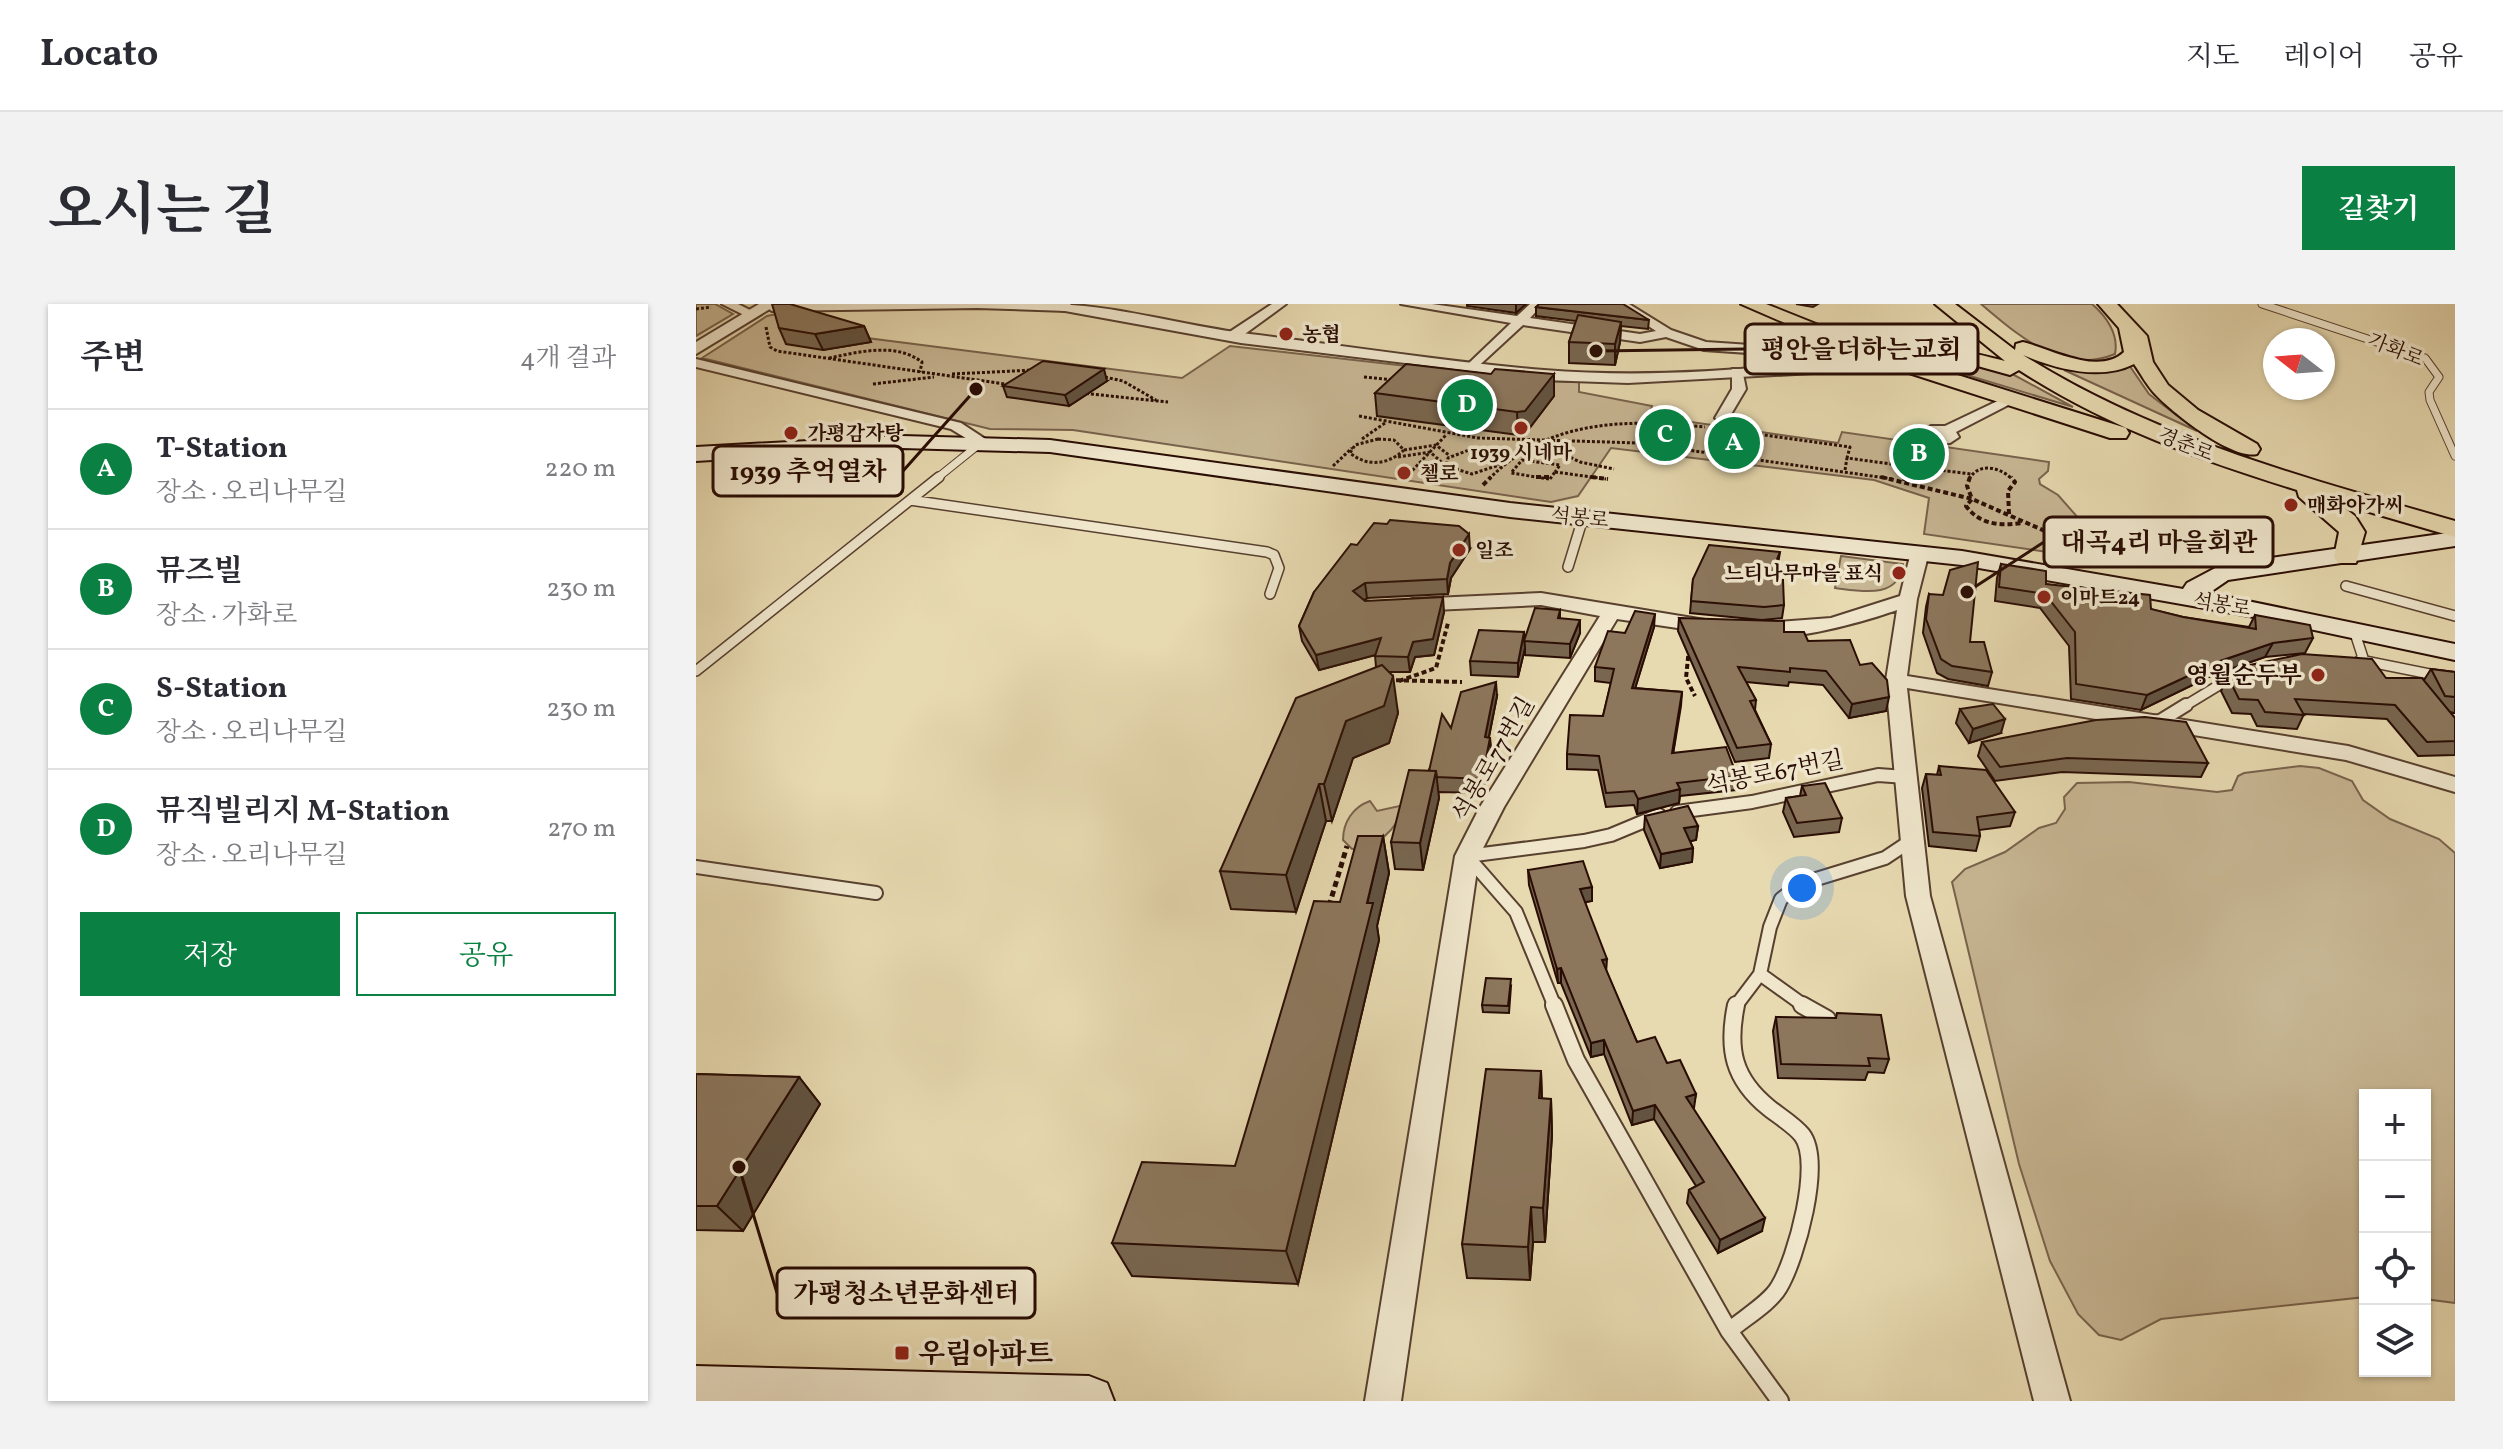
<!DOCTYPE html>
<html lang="ko">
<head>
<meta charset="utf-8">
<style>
	:root { --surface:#fff; --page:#f2f2f3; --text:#2b2b33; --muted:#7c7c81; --line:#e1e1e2; --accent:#0b8043 }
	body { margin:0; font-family:Vollkorn,"Noto Serif KR",serif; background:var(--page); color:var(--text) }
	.controls { position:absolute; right:24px; bottom:24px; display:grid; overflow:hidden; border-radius:0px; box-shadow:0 2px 6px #0004 }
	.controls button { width:72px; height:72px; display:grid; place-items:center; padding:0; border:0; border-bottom:2px solid var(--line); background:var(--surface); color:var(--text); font:40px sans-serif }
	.compass { position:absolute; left:1567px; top:24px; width:72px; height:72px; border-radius:50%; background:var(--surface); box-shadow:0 2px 6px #0004; rotate:287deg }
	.you { position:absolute; left:1106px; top:584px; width:28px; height:28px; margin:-20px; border:6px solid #fff; border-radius:50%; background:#1a73e8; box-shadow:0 0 0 12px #1a73e833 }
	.badge { display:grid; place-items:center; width:52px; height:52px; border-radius:50%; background:var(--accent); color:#fff; font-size:26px; font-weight:700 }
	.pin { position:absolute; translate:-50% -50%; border:4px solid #fff; box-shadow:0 2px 8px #0006 }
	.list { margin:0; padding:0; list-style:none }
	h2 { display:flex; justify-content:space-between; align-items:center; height:104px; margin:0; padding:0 32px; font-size:34px }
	h2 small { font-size:26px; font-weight:400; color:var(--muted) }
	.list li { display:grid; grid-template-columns:52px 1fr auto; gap:24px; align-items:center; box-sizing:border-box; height:120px; padding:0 32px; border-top:2px solid var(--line) }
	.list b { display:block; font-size:30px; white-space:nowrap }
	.list p { margin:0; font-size:26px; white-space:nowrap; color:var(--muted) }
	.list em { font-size:26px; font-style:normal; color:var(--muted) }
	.actions { display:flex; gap:16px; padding:24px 32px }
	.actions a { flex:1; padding:18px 0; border:2px solid var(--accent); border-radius:0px; text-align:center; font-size:28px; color:var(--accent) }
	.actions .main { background:var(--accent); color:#fff }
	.icon { flex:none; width:44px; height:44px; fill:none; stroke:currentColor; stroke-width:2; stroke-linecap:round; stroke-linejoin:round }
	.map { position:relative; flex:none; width:1759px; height:1097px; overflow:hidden; border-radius:0px }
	header { display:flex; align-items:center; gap:48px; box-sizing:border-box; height:112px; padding:0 40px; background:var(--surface); border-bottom:2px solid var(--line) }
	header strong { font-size:38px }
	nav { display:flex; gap:44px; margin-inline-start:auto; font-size:28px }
	.intro { display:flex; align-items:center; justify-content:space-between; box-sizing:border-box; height:192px; padding:0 48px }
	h1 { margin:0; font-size:56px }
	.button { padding:20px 36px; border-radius:0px; background:var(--accent); color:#fff; font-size:28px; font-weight:700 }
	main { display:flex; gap:48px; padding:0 48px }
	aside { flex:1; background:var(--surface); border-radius:0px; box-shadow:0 2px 6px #0004 }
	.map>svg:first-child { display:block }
</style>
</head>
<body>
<header>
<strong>Locato</strong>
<nav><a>지도</a><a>레이어</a><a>공유</a></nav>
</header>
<div class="intro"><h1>오시는 길</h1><a class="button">길찾기</a></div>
<main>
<aside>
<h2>주변<small>4개 결과</small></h2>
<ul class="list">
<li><span class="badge">A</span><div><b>T-Station</b><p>장소 · 오리나무길</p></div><em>220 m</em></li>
<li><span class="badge">B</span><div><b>뮤즈빌</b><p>장소 · 가화로</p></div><em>230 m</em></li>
<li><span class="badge">C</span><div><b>S-Station</b><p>장소 · 오리나무길</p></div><em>230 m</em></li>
<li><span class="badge">D</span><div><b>뮤직빌리지 M-Station</b><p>장소 · 오리나무길</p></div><em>270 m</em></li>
</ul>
<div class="actions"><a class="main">저장</a><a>공유</a></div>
</aside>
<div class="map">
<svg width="1759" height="1097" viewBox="0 0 1759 1097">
	<rect width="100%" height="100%" fill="#e7d9b0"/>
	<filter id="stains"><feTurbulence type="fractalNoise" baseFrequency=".0025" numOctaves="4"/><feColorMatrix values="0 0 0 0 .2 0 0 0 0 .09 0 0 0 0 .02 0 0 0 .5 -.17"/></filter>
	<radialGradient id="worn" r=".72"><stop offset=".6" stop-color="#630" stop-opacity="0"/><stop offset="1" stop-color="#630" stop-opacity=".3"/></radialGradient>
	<path fill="#c7b693" stroke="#78624c" stroke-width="2" d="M0 0H19L37 10 0 32Z
		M1285 0H1396C1410 12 1423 30 1419 50 1366 72 1322 31 1285 0Z
		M85 9 171 34 486 74 534 42 843 77 883 78V88L956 102 953 112 1142 139 1146 128 1353 158 1352 167 1343 175 1344 180 1362 191 1391 224 1468 250V254H1393L1228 230 1233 194 1178 176 915 144 882 192 855 198 377 126 294 125 6 54 71 12Z
		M1257 53 1309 66 1377 103 1231 59Z
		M1433 61 1453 90 1501 127 1368 66 1402 68Z
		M1145 252 1207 260C1203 296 1164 287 1139 284Z
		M1604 462 1623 464 1656 477 1667 496 1694 515 1743 535 1759 549V999L1729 995V791H1669V993L1465 1015 1425 1036 1403 1031 1382 1010 1354 957 1323 860 1256 578 1269 565 1309 548 1343 524 1360 519 1369 505 1368 493 1381 479 1433 478 1521 488 1536 486 1542 472 1548 469Z
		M674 497 681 507 708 501C701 526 682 543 656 545L647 536C647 518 657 503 674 497Z"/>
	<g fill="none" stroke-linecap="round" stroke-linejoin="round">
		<defs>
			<path id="service-far3" d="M1566 0 1729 54 1743 73 1733 88 1734 96 1759 152
				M240 175 286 138"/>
			<path id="service-far2" d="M214 196 571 248 578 251 583 264 574 290
				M872 263 887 214
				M1650 282 1759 312
				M1658 326 1668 357
				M1664 356 1759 375
				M0 367 243 173
				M1487 403 1543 369"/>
			<path id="service-far1" d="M1455 418 1464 417 1490 401
				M981 508 1056 498 1182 471 1210 473
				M771 552 820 608 859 703
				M771 552 888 537 915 531 963 511
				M0 563 180 589
				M1064 670 1110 703
				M1039 703 1064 670 1074 623 1085 595 1104 580 1189 554 1216 536"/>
			<path id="service" d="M858 701 880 756 1033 1027 1084 1097
				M1106 701 1131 715
				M1033 1027C1048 1014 1074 999 1083 983 1100 955 1127 858 1106 831 1098 821 1083 812 1073 804 1037 775 1031 745 1040 701"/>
			<path id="minor" d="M26 0H42L62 10 52 13Z
				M72 0H374L377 3 371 7 281 4 76 7 70 3Z
				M576 0H590L542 35H532V29Z
				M705 0H736L821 12 834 0H847L834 14 944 30 960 27 919 0H933L975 26 1010 38 1186 50 1193 54 1186 58 1008 46 970 33 944 38 827 21 776 68 769 64 771 61 815 19Z
				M0 55 265 119 294 138 281 141 255 125 0 63Z
				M1036 65H1046L1050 85 1031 117 1026 118 1019 114 1036 85Z
				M1310 93 1322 96 1260 128 1263 133 1254 139 1237 140 1221 129 1235 122H1249Z
				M1224 243 1233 248 1221 295 1211 372 1652 442 1759 473V488L1650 456 1211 384 1234 592 1374 1097H1338L1210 592 1190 376 1201 306C1173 316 1067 348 1045 326L1055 320 1135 314 1204 292 1215 248Z
				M845 289 1015 317 1025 323 1015 329 921 315 808 503 783 552 705 1097H669L759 552 784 503 904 312 845 301 716 307 707 301 716 295Z"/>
			<path id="tertiary" d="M63 0H82L0 50V38Z
				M350 0C419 0 486 22 554 30 651 42 750 58 848 66 959 75 1076 65 1186 49L1194 54 1186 59 1117 69 932 79 848 76 545 39 358 5Z"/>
			<path id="secondary" d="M206 132 354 136 814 199 1266 247 1487 285 1491 279 1525 261 1759 228V242L1532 276 1513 289 1759 340V356L1553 312 1266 261 814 213 354 148 206 144 0 157V143Z
				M0 1062 393 1072 411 1079 418 1097H0Z"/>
			<path id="primary" d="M1045 0H1070L1195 50C1221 33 1281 50 1309 57L1239 0H1259L1319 46 1320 40 1327 38C1355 45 1403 72 1428 48L1423 24 1402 0H1421L1451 32 1457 58 1472 81 1502 106 1561 140 1564 145 1561 150C1536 156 1477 109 1460 91 1451 82 1445 70 1438 60 1405 77 1360 65 1327 51 1460 135 1610 174 1759 217V233L1642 199 1659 212 1669 228 1660 259H1642L1638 253 1643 228 1603 193 1601 186C1504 156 1409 122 1323 66L1314 71 1260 56 1217 57 1430 124 1433 129 1430 134H1414L1179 58Z"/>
		</defs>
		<use href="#service-far3" stroke="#58402f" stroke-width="9"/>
		<use href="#service-far2" stroke="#58402f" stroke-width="12"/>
		<use href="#service-far1" stroke="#58402f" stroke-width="16"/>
		<use href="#service" stroke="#58402f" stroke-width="20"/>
		<use href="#minor" stroke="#58402f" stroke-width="4"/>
		<use href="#tertiary" stroke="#58402f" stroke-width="4"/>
		<use href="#secondary" stroke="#290d04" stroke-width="4"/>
		<use href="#primary" stroke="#290d04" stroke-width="4"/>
		<path stroke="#290d04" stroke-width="3" stroke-dasharray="3 2" stroke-linecap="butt" d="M0 5 15 3
			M70 23 74 43 81 47 316 81
			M133 54C163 48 199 38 226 58L224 68
			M256 70 338 66
			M404 72 427 77 460 96
			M668 73 699 76
			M177 80 238 73
			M385 89 472 98
			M663 112 782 134 942 139 1197 175
			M1039 127 1154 143 1151 154
			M666 135 689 119
			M682 135 698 136 708 146C692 161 671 163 654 149L659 141Z
			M843 138 884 158 918 165
			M708 146 740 141 754 152
			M773 146 797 149 803 161 776 170 750 162 752 154Z
			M702 153 734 148 750 162
			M637 162 656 144
			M1149 166 1151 154 1210 162
			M859 168 910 175
			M713 170 750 131
			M793 175C852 115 930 115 1009 123
			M853 175 815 169 826 156 864 161 859 168
			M854 175 859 168
			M1208 175 1210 162 1275 170
			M1273 175C1283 158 1304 163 1316 175"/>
		<path stroke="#290d04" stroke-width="4" stroke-dasharray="5 3" stroke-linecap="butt" d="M840 173H856
			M895 173 912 175
			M1185 173 1276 195 1374 238 1433 255 1441 261
			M1274 173 1271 182 1276 195 1270 202C1284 221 1304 222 1326 219
			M1208 177 1209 173
			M787 181 795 173
			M1313 210 1312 187 1319 178 1315 173
			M993 344 990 374 999 392
			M692 376 766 378
			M703 377 740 364 752 319"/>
		<path stroke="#290d04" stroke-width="5" stroke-dasharray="6 4" stroke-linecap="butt" d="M633 602 651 542"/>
		<use href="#service-far3" stroke="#efe6cc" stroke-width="7"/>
		<use href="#service-far2" stroke="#efe6cc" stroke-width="9"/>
		<use href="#service-far1" stroke="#efe6cc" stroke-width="12"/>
		<use href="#service" stroke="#efe6cc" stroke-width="16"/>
		<use href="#minor" fill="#efe6cc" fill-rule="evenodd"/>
		<use href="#tertiary" fill="#efe6cc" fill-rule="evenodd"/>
		<use href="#secondary" fill="#efe6cc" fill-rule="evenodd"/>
		<use href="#primary" fill="#e7d9b0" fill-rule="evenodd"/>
	</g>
	<path fill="#786650" stroke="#290d04" stroke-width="2" d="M771 0H830L820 9 771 2Z
		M1100 0H1122L1117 3Z
		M840 3 953 16 952 25 925 22 924 38 919 61 873 59V38L880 17 840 12Z
		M168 22 175 38 127 46 90 40 83 24Z
		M795 70H858V92L829 130 822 131 681 112 679 89Z
		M411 77 373 102 311 93 307 82Z
		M774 245 755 274 752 290 671 294 668 296 748 308 738 351 719 353 714 368H692L702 409 693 439 657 454 636 517H630L600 608 535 605 524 567 680 363 679 351 623 366 606 337 603 322 618 288Z
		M1082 260 1076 275 1088 301 1086 314 1066 316 994 309 997 275Z
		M1305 260 1350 280 1487 313 1553 323 1559 311 1617 334 1609 349 1569 353 1517 371 1445 406 1375 395 1373 342 1344 304 1299 297 1301 274Z
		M1233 290 1274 338 1296 368 1292 382 1252 375 1241 369 1227 329 1230 303Z
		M864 306V314L884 329 874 354 829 351V344L822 373 775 371 774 357 828 328 829 336Z
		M983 314 1088 328 1112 337 1164 361 1190 407 1153 414 1127 381 1093 378 1092 382 1050 378 1060 396 1059 406 1075 440 1073 454 1039 458 982 327Z
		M958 323 939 384 986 388 977 449 1041 472 1040 486 984 492 983 499 941 510 938 501 910 503 902 466 871 465V450L907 412 915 379 899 377V363L929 329Z
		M1735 365 1759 368V409L1754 408 1759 414V451L1722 452 1691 415 1608 410 1601 425 1561 422 1555 410 1536 409 1525 387 1532 373 1690 374 1728 376Z
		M801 392 793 433 794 434 795 448 787 489 742 488 743 494 727 566 699 565 695 538 755 424Z
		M1264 405 1305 429 1273 439 1260 419Z
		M1286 438 1512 459 1505 473 1366 468 1299 477 1282 452Z
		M1243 462 1319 508 1314 522 1283 526 1284 532 1280 547 1233 542 1226 484 1230 470 1241 471Z
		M1106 482 1146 514 1143 528 1098 533 1087 508 1090 494 1104 492Z
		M949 512 1002 522 1000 536 994 537 997 544 996 558 964 564 948 526Z
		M687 532 693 569 681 622 683 636 602 980 436 972 416 939 539 862 644 598Z
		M832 566 896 583V597L889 598 910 667 941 738 971 759 1000 790 997 804 1066 927 1022 949 991 899 993 886 1000 882 958 815 936 821 908 750 895 753 865 679H862L833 581Z
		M815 682 813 709 787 708 786 701Z
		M1080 713 1193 755 1188 769 1172 768 1169 776 1082 774 1077 727Z
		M845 767 846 795H855L856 831 849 938H837L834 976 771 974 766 940Z
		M0 770 103 773 124 800 47 927 0 926Z"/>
	<path fill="#625341" stroke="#290d04" stroke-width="2" d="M820 0H830L820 9Z
		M925 18 924 38 919 61V40Z
		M168 22 175 38 127 46 119 30Z
		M408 65 411 77 373 102 369 91Z
		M858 70V92L829 130 822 131 821 108Z
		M773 230 774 245 755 274 752 290 751 275 754 259Z
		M1084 248 1082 260 1071 287 1073 275Z
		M669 279 671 294 659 302 657 287Z
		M747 293 748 308 738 351 719 353 714 368 712 353 717 338Z
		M959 310 958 323 935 398 936 384Z
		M884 316V329L874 354V340Z
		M828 328 829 344 822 373V359Z
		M685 334 687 349 623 366 620 351Z
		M1577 339 1569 353 1517 371 1445 406 1451 391 1524 357Z
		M697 372 702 409 693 439 657 454 636 517 628 480 650 417Z
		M800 378 801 392 790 447 789 433Z
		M986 388 985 402 975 463 976 449Z
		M1193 393 1190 407 1153 414 1156 400Z
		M1309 415 1305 429 1273 439 1277 425Z
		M794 434 795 448 787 489 786 475Z
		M740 467 743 494 727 566 724 539Z
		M623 480 630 517 600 608 590 571Z
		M984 485 983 499 941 510 942 495Z
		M1002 522 1000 536 986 539 988 524Z
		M687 532 693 569 681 622 683 636 602 980 590 947Z
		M997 544 996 558 964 564 965 550Z
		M896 583V597L884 599V585Z
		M911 655 910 669 906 656Z
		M865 664V679H862L861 665Z
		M908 736V750L895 753V739Z
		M845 767 846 804 843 794Z
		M103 773 124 800 47 927 21 902Z
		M1000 790 998 804 988 806 990 793Z
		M855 795 856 831 849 938 847 904Z
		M959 801 958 815 936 821 937 807Z
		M835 903 837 938 834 976 832 943Z
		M1069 914 1066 927 1022 949 1024 936Z"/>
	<path fill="#8c775d" stroke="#290d04" stroke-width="2" d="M76 0H94L168 22 119 30 83 24Z
		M843 0H927L953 16 840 3Z
		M882 11 925 18 919 40 873 38Z
		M347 57 408 65 369 91 307 82Z
		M710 60 795 70 799 65 858 70 829 107 821 108 679 89Z
		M694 216 763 222 773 230 754 259 751 275 669 279 657 287 669 297 747 293 737 335 717 338 712 353 679 352 685 334 620 351 603 322 618 288 655 240 661 241 678 219 691 220Z
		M1013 241 1084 248 1073 275 1087 276 1088 301 1068 303 995 297 997 275Z
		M1282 258 1274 338H1288L1296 368 1256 362 1245 355 1230 315 1233 290 1247 291 1254 266Z
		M1305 260 1350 267V280L1454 291 1455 305 1487 313 1560 325 1559 311 1614 321 1617 334 1577 339 1524 357 1451 391 1380 380 1379 328 1349 290 1303 283Z
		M839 304 864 306 862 314 884 316 874 340 828 337Z
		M939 307 959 310 936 384 986 388 976 449 1030 443 1041 472 981 479 984 485 942 495 938 487 910 489 903 452 871 450 874 411 907 412 918 365 899 363 912 327 929 329Z
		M983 314 1088 317V328H1108L1112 337 1154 336 1164 361 1176 359 1191 376 1193 393 1156 400 1130 367 1094 364V368L1042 363 1060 396 1054 397 1075 440 1041 444Z
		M783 326 828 328 822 359 774 357Z
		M1606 350 1676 355 1690 374H1726L1759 414V437L1731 438 1699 401 1599 395 1608 411 1569 408 1562 396 1543 395 1532 373 1554 361Z
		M686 361 697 372 688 402 650 417 628 480H623L590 571 524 567 600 394Z
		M1735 365 1759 368V393L1749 392Z
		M800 378 789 433 794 434 786 475 741 473 740 467H733L746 410 755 424 765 388Z
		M1297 400 1309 415 1277 425 1264 405Z
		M1449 413 1490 418 1512 459 1371 454 1304 463 1286 438 1400 416Z
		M1243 462 1290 466 1319 508 1281 513 1284 532 1237 528 1230 470 1245 471Z
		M713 466 740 467 724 539 695 538Z
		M1129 479 1146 514 1101 519 1090 494 1110 491 1106 482Z
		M992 502 1002 522 988 524 997 544 965 550 949 512Z
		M662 532H687L671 599H677L590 947 416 939 446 858 539 862 618 597 644 598Z
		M887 557 896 583 884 585 911 655 906 656 941 738 959 733 971 759 984 756 1000 790 990 793 1069 914 1024 936 993 886 1008 878 959 801 937 807 908 736 895 739 865 664 861 665 832 566Z
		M790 674 815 675 812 702 786 701Z
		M1141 709 1185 711 1193 755 1172 754 1174 762 1085 760 1080 713 1140 714Z
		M790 765 845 767 843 794 855 795 847 904 835 903 832 943 766 940Z
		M0 770 103 773 21 902H0Z"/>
	<g fill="#8f2418" stroke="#efe6cc" stroke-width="3">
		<circle cx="590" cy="30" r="8"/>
		<circle cx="825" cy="124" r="8"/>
		<circle cx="95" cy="129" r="8"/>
		<circle cx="708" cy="169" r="8"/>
		<circle cx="1595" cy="201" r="8"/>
		<circle cx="763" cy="246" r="8"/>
		<circle cx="1203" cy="269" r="8"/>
		<circle cx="1348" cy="293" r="8"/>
		<circle cx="1622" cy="371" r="8"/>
		<rect x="198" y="1041" width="16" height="16" rx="4"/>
	</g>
	<g text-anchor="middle" stroke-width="7" stroke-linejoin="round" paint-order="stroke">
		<g font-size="20" font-weight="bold" fill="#290d04" stroke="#efe6cc" text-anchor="start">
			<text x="606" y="37">농협</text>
			<text x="111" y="136">가평감자탕</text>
			<text x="825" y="155" text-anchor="middle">1939 시네마</text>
			<text x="724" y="176">첼로</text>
			<text x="1611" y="208">매화아가씨</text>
			<text x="779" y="253">일조</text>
			<text x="1187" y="276" text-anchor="end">느티나무마을 표식</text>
			<text x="1364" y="300">이마트24</text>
		</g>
		<g font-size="20" fill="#290d04" stroke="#efe6cc">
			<text transform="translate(1700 45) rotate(22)" y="7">가화로</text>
			<text transform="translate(1490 140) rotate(22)" y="7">경춘로</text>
			<text transform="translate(884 213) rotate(6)" y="7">석봉로</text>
			<text transform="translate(1526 300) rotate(9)" y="7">석봉로</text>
		</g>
		<g font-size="24" font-weight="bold" fill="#290d04" stroke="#efe6cc" text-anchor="end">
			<text x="1606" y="379">영월순두부</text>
		</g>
		<g font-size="24" fill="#290d04" stroke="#efe6cc">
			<text transform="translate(797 455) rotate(-60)" y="8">석봉로77번길</text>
			<text transform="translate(1079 468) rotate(-11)" y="8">석봉로67번길</text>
		</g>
		<g font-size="28" font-weight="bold" fill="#290d04" stroke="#efe6cc" text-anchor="start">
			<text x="222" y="1059">우림아파트</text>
		</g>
	</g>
	<path fill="none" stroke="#290d04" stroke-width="3" d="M900 47L1049 45M280 85L207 167M1271 288L1348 238M43 863L81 989"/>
	<g fill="#290d04" stroke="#efe6cc" stroke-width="3">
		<circle cx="900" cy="47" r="8"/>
		<circle cx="280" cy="85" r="8"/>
		<circle cx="1271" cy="288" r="8"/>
		<circle cx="43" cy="863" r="8"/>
	</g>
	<g fill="#efe6cc" stroke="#290d04" stroke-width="3">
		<rect x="1049" y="20" width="233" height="50" rx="8"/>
		<rect x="17" y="142" width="190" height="50" rx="8"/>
		<rect x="1348" y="213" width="229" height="50" rx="8"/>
		<rect x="81" y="964" width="258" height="50" rx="8"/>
	</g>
	<g font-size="26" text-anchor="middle" font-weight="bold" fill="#290d04">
		<text x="1165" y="54">평안을더하는교회</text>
		<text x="112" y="176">1939 추억열차</text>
		<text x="1463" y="247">대곡4리 마을회관</text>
		<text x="210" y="998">가평청소년문화센터</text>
	</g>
	<rect width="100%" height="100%" filter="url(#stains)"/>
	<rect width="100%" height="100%" fill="url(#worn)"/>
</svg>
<div class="controls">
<button>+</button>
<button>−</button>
<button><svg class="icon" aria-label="locate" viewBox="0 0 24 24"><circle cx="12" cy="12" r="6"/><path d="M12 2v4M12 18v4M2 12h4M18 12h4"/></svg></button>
<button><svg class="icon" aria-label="layers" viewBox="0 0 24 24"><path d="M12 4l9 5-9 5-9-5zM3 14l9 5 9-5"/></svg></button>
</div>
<svg class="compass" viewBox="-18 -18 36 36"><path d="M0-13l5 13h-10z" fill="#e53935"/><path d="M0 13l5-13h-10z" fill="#7c7c81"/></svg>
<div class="you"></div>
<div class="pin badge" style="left:1038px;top:139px">A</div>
<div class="pin badge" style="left:1223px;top:150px">B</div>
<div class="pin badge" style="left:969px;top:131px">C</div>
<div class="pin badge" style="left:771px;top:101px">D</div>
</div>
</main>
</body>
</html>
